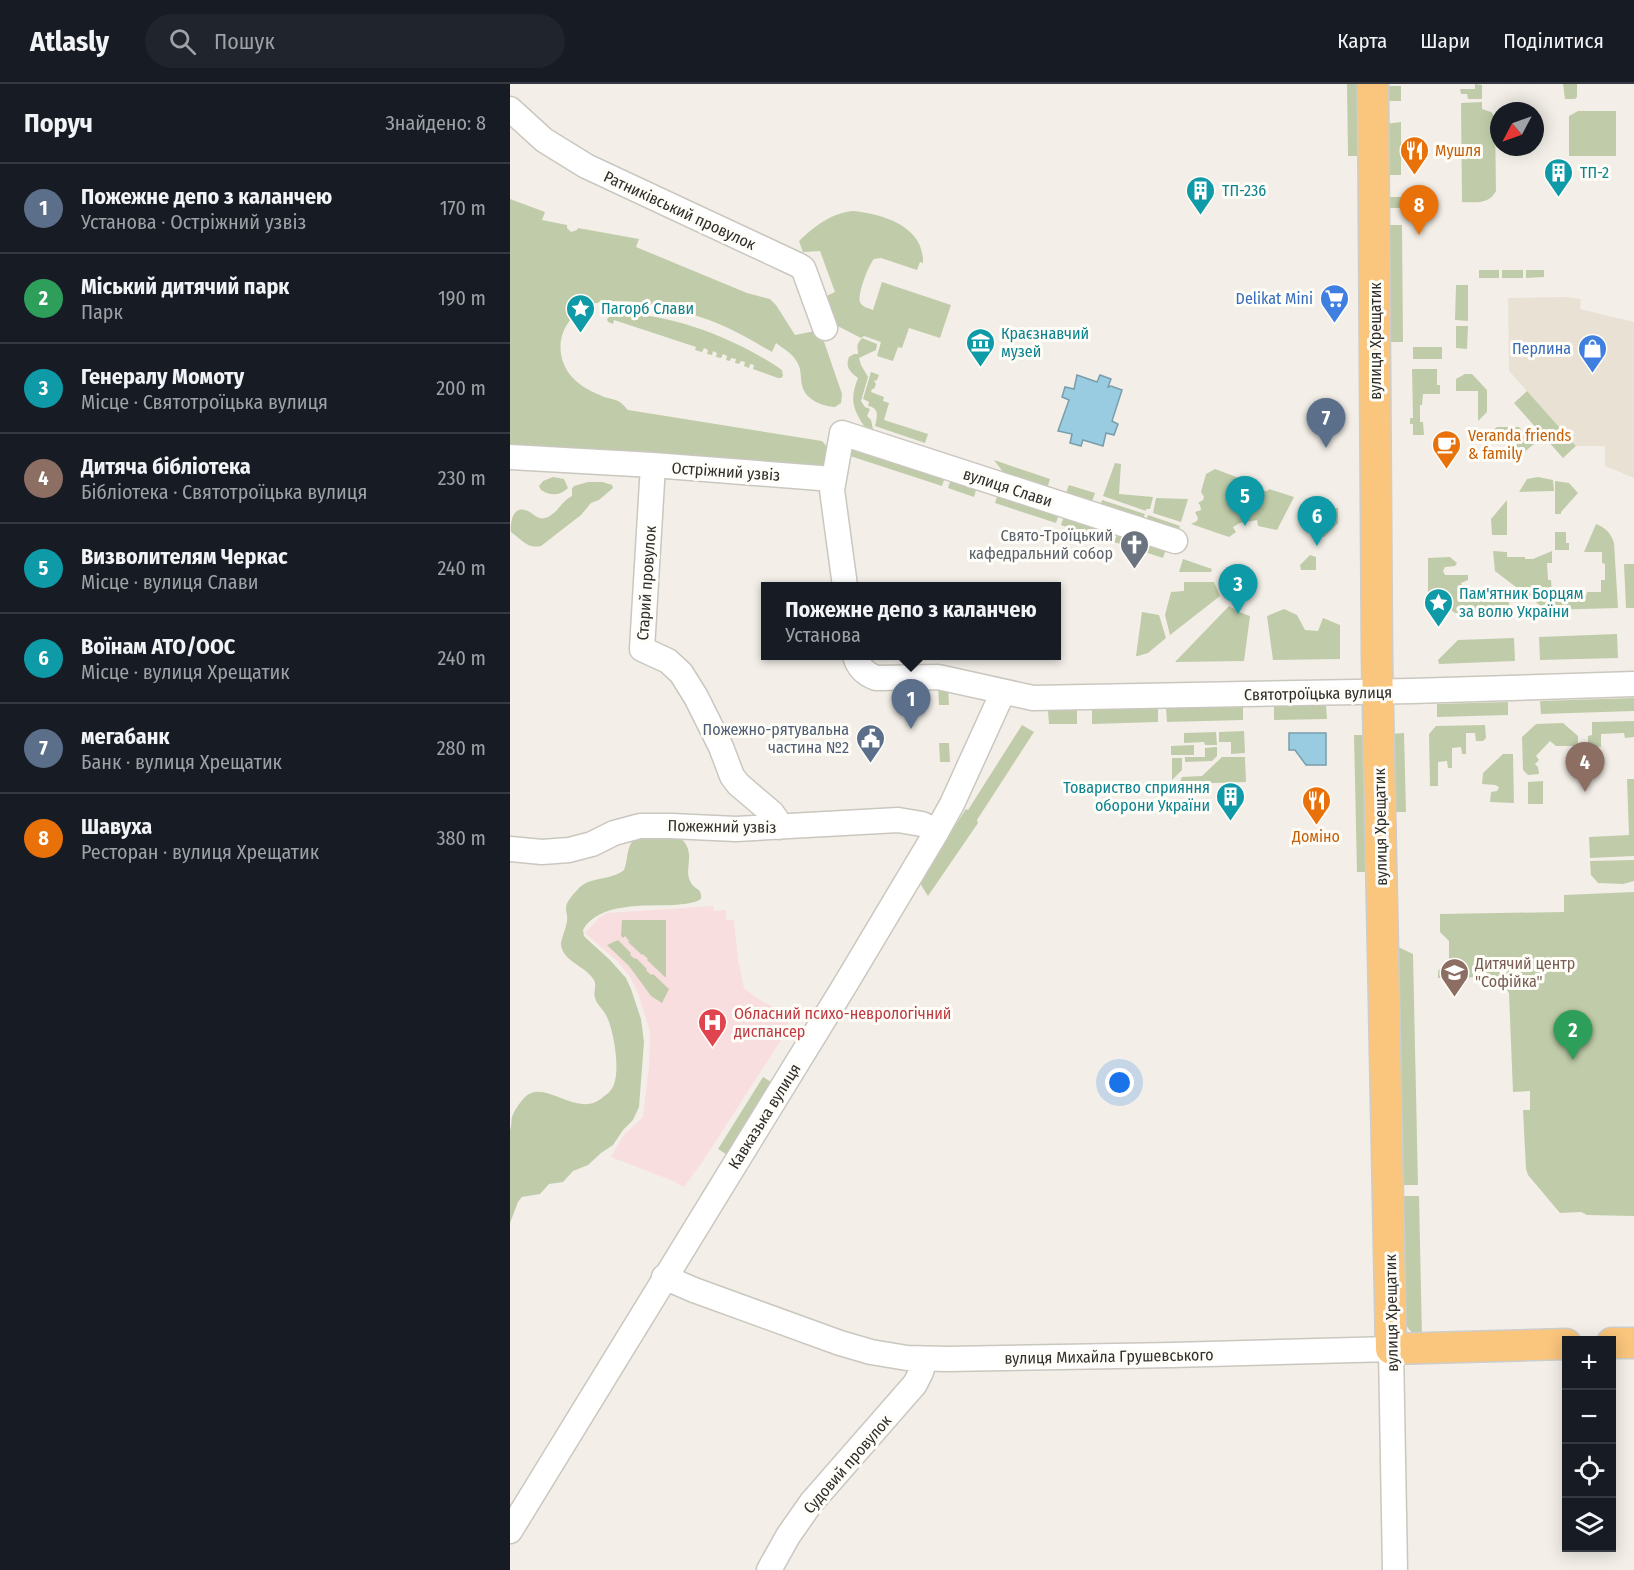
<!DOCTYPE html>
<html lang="uk">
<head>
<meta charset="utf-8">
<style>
	:root { --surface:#171b24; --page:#20242c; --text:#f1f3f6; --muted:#9ea1a6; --line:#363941; --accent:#047954 }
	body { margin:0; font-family:"Fira Sans Condensed",sans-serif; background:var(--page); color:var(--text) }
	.controls { position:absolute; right:18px; bottom:18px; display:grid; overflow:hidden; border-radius:0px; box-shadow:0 3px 15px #0003 }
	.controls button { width:54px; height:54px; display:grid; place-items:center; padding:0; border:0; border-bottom:2px solid var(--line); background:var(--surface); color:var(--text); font:30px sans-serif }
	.compass { position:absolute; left:980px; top:18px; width:54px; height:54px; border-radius:50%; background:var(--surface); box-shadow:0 3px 15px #0003; rotate:229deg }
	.you { position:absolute; left:610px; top:999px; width:21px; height:21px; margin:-15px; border:4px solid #fff; border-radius:50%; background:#1a73e8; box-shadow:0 0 0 9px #1a73e833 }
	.badge { display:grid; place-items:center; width:39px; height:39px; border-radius:50%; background:var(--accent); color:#fff; font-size:20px; font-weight:700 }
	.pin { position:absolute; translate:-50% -50px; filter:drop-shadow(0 2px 3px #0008) }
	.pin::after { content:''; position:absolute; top:32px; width:21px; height:18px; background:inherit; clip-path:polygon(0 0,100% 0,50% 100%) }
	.popup { position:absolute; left:251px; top:498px; width:300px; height:78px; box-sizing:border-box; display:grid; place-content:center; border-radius:0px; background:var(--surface); filter:drop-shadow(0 2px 4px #0005); font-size:20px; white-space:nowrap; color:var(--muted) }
	.popup b { font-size:22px; color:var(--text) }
	.popup::after { content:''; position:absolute; left:50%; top:100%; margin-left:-12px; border:12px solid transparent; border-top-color:var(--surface) }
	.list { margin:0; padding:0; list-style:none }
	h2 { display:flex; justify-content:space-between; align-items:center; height:78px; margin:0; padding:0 24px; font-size:26px }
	h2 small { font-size:20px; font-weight:400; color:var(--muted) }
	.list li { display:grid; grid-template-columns:39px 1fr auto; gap:18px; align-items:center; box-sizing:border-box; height:90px; padding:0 24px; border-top:2px solid var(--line) }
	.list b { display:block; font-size:22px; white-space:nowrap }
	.list p { margin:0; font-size:20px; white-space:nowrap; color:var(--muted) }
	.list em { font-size:20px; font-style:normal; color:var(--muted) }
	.icon { flex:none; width:33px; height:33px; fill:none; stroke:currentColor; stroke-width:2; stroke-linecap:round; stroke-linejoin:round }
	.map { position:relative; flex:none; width:1124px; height:1486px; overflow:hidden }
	header { display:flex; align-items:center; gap:36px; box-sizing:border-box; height:84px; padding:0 30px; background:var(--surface); border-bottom:2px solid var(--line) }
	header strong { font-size:28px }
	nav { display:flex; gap:33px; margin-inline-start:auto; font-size:21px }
	.search { width:420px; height:54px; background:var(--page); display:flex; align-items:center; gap:15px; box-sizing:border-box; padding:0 21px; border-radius:33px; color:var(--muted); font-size:22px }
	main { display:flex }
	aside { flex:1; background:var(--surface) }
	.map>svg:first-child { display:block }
</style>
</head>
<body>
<header>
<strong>Atlasly</strong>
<div class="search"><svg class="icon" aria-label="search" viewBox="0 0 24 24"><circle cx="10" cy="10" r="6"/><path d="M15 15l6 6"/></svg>Пошук</div>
<nav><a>Карта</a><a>Шари</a><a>Поділитися</a></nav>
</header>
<main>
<aside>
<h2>Поруч<small>Знайдено: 8</small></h2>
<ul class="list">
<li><span class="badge" style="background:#5c6f8a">1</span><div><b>Пожежне депо з каланчею</b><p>Установа · Остріжний узвіз</p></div><em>170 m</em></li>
<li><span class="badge" style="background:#2e9e5b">2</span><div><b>Міський дитячий парк</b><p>Парк</p></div><em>190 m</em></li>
<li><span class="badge" style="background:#0f9aa8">3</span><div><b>Генералу Момоту</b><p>Місце · Святотроїцька вулиця</p></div><em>200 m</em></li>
<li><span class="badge" style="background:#8d6e63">4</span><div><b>Дитяча бібліотека</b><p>Бібліотека · Святотроїцька вулиця</p></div><em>230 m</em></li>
<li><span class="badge" style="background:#0f9aa8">5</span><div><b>Визволителям Черкас</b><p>Місце · вулиця Слави</p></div><em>240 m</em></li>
<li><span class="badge" style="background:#0f9aa8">6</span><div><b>Воїнам АТО/ООС</b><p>Місце · вулиця Хрещатик</p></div><em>240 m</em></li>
<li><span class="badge" style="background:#5c6f8a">7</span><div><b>мегабанк</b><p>Банк · вулиця Хрещатик</p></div><em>280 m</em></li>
<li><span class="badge" style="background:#e8710a">8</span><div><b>Шавуха</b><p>Ресторан · вулиця Хрещатик</p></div><em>380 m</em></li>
</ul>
</aside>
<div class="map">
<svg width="1124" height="1486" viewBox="0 0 1124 1486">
	<rect width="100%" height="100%" fill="#f3efe8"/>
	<path fill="#e9e2d4" d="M1056 213 1071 215 1070 225 1124 238V394L1095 382V362H1066L999 287 998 214Z"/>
	<path fill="#f9dedf" d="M203 822 204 827 216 826V836H224L228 875 234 904 250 916 282 933 271 951 273 953 193 1077 174 1103 163 1097 101 1073 113 1052 133 1033 139 982 140 948 128 909 120 893 108 878 75 849 89 834 97 829Z"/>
	<path fill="#c0cca9" d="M837 0H850L851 72H838Z
		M965 0 972 1V15H958L957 10H951L950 5H965Z
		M1053 0H1067V13L1065 15H1055Z
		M874 2H891V17H874Z
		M972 18V25L981 28 985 33 986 107C979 121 965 118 952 118L951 19Z
		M1068 27H1106V72H1059V32Z
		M891 38V91H875V40Z
		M875 113H892V124H875Z
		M0 115 35 128 32 136 57 141V144L61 148 67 146 68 144 129 155 126 163 237 209 260 215 266 221 285 251 310 246 332 310 331 319 325 323C312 322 295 316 292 301 290 293 292 286 287 278 283 270 274 265 266 259L262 268C248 260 233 251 218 244 186 229 128 213 92 218 74 220 57 234 52 252 48 266 52 283 63 294 71 303 83 308 94 313 98 314 104 315 108 317 111 318 115 323 118 326L312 357 319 365 314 383 0 366Z
		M343 127C373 130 414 142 413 179L410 178 407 186 371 174 364 175C359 180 347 211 350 218 352 223 358 224 363 226L372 198 441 221 430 254 399 244 392 264 388 263 383 277 367 272 371 258 354 252 351 254 318 237 310 215 325 208 310 167 293 168 289 157C305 142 321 129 343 127Z
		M875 141H892L893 258H876Z
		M969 186H989V194H969Z
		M992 186H1013V194H992Z
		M1016 186H1034V193L1016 194Z
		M946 201H958V237L945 236Z
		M102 230C158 227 227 255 272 286L273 292 271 294H268L243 285 244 281 240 280 239 284 234 282 235 278 231 277 229 280 225 279 226 275 221 274 220 277 216 276 217 272 213 270 211 274 206 273 207 269 203 267 202 271 197 270 198 266 194 264 192 268 185 266 186 263 104 236 103 240 98 238 97 235Z
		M946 242H958L957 265 946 264Z
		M352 254 367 260 366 266 349 274 351 281 358 293 351 317 355 323 360 325 357 332 361 336 363 345 354 342C342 324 340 314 348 294 340 288 335 283 339 273L344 270H348C348 261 345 263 352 254Z
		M903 263H932V275H903Z
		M902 285H927V301H930V310H913L912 321H910V338H913L914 351H903V340H900V334H903Z
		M361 288 369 291 367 296 364 297 366 300 364 305H362L361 308 374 313 373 317 379 319 374 336 418 350 415 359 365 342C367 333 370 324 358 322L359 318 353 315Z
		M955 290H962L977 306V328L968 337V307H946V295Z
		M1017 307 1066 362 1053 374 1004 319Z
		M987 343H1009L1024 360 1012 370V373H1005V352L977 351Z
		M346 365 435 393 432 402 337 371 342 366Z
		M484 376 540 395 537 405 496 392Z
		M605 379 611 380 609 410 643 413 640 425H636V427L593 412Z
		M705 385 729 394 728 397 733 400 738 397 741 403H747L748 401H750L752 407H757L759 405 784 413 767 446 748 442 747 436 730 439 723 443 726 448 719 453 681 440 687 437 688 434 685 428 691 426 690 421 688 419 693 416 694 413 691 408 696 390Z
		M43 393 54 395 58 404C50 412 40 412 31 406L29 402 33 397Z
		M1028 393 1043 396 1044 407 1009 408 1017 395Z
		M441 395 467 403 464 413 438 404Z
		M1045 397 1059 399 1068 409 1051 428V430H1045Z
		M78 398H93L102 401 103 404 89 416 81 419 71 431 31 462C17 465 11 455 1 448 0 438 3 420 18 427 24 430 28 436 35 434 48 430 51 417 62 412V405L64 402Z
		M559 401 585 409 581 420 555 411Z
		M488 410 549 430 546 439 485 419Z
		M646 414 678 415 671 438 643 429Z
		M592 416 635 430 632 437 590 423Z
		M997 416V451H982L981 435Z
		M815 424H828V439L814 453 808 451 807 431Z
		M638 431 670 442 668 448 636 438Z
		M554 432 593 444 590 454 551 441Z
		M1086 440C1096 444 1101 449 1104 459L1108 524 1036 526 985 487 983 467 997 468V473H1015V475H1023L1042 467V479H1037L1038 496H1041L1042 508H1056V512H1076L1077 508H1091V496H1095V480L1092 479V468H1074Z
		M1045 448H1056V459H1059V466H1045Z
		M608 449 656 465 653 474 604 458Z
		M800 471 806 473V486H791L790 481Z
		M940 473 947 479 945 482 935 483 933 487 935 491H958V496L951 499 953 505H976L977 510 970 513 972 518H999L1000 528 945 529 918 509V474Z
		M673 475 702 485 701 488H669Z
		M1114 480H1124V524H1116Z
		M674 498H704L710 512 660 551 655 531 661 508 674 507Z
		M719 522 729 528 740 532 734 577 665 578Z
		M774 525 787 531 795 546 808 547 813 534 830 541V575L763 576 757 532Z
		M632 528 649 531 656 554 638 569 628 572H626Z
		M1107 550 1108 574 1030 576 1029 553Z
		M1004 554 1005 577 929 580 928 576 948 556Z
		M428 602H438L439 621H429Z
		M1124 614V627L1031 630 1030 617Z
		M998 618V631L927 633V620Z
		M816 621 817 635 764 636V622Z
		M733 623V636L657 638 656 624Z
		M648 624V638L582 640V626Z
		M567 626V640H539L538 627Z
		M1124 637V653L1115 654 1114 649 1091 650V663L1078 662V652L1082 651V638Z
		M1053 639 1068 652V662H1046L1040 657 1026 672 1029 676 1025 680 1028 683 1029 690 1018 691 1013 686 1012 653 1026 640Z
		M512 641 524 648 467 736 468 739 418 812 411 801 412 792 456 725 458 726Z
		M975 641 976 654 973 657H966L965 649H956V670H952L951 663 942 664V684H938L937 677 928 678V702H920L919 650 926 642Z
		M734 647 735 669 721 670V658H709V648Z
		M706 648 707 661H695L694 658 674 659V649Z
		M894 649 896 728H883L881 650Z
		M844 651H856L859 788H847Z
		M429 659H439L440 678H430Z
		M684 661V671H661V662Z
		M707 663V672L702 677 675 678V673H695V664Z
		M993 670H1003L1004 719 980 718 981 708 987 707 989 703 985 701 972 700 973 689Z
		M712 673H735L736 698 669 700 672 693 692 692Z
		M662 674H672V686L662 696Z
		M1117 695H1124V772L1080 774 1079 753 1119 751Z
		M1033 697V720H1018V698Z
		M168 752C189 768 172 784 181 799 186 807 192 803 191 815 183 820 173 820 164 821 136 822 88 818 73 846L74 852 78 856 100 876 116 894 121 905 131 935 134 958 129 1023 123 1036 113 1046 103 1061 91 1069 78 1081 63 1087 53 1098 39 1100 30 1110 12 1113 8 1118 0 1139V1046C2 1041 1 1037 2 1033 4 1027 10 1018 15 1013 35 994 67 1035 92 1014 97 1010 102 1007 104 1000 110 985 104 948 97 933 94 926 87 921 85 914 83 907 87 902 84 896 76 882 51 877 51 859 52 852 56 845 57 837 58 832 56 829 56 824 56 817 64 810 68 805 80 792 100 797 114 786 119 774 115 762 127 753Z
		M1124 776V797L1113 800 1088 799 1081 791 1080 777Z
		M1124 808V1132L1077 1131 1071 1128 1050 1129 1018 1091 1016 1085 1013 1026H1020V1007L1003 1008 999 909 991 897 985 893 928 894V887L939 875V857L930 848V830L1054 828V811Z
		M112 836H156V894L137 876 138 875 133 870 132 871 118 858 119 857 115 852 113 854 111 852Z
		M108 856 121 869 120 871 125 875 126 874 137 885 136 886 141 891 143 890 159 905 152 919 141 912 119 882 97 861Z
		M884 861 903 870 908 1101H889Z
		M253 993 261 998 216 1070 208 1065Z
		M889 1112H909L912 1253C900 1250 896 1243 893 1232Z"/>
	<path fill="#99cce1" stroke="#799daa" stroke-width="1.5" d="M567 291 587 298 590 291 601 295 598 303 601 302 612 306 602 337 608 340 604 351 596 349 593 362 573 356 571 362 560 359 562 350 548 347 559 316 552 313 555 303 564 305Z
		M779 649H816V681H796L785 666H779Z"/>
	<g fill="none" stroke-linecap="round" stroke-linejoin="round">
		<defs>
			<path id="minor" d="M0 25 34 56 76 82 288 181 293 184 295 189 315 244
				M0 373 143 381 323 395
				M143 381 132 565 158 577 171 589 186 613 211 663 222 692 228 700 262 729 267 736 269 743
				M335 502 322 406 332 349 665 457
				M345 572C348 583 355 590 366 594L428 593 523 614 902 607 1124 600
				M0 765 32 768 59 766 82 760 104 749 130 742H161L226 745 388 736 412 740 427 747
				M154 1193 184 1206 330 1259 361 1268 397 1274 437 1275 663 1271 881 1265 885 1486
				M0 1447 335 901 427 747 442 720 493 608
				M259 1486 278 1452 301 1419 405 1300 411 1288 415 1275"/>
			<path id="major" d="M863 0 867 574 881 1265 1056 1260
				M1102 1259H1124"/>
		</defs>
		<use href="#minor" stroke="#cac7bf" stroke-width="27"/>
		<use href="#major" stroke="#cdcdcc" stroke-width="33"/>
		<use href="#minor" stroke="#fff" stroke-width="24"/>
		<use href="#major" stroke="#fac57c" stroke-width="30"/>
	</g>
	<defs>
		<symbol id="restaurant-pin" viewBox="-11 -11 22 30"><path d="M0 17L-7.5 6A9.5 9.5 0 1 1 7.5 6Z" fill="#e8710a" stroke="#fffdf8"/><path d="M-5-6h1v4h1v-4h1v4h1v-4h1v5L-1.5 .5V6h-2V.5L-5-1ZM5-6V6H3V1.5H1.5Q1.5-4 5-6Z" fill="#fff"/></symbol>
		<symbol id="building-pin" viewBox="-11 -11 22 30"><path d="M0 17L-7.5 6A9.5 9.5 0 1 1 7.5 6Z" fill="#0f9aa8" stroke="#fffdf8"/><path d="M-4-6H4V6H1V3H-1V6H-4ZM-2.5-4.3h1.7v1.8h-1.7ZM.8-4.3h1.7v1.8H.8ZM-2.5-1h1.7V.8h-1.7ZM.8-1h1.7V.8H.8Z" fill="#fff"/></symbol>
		<symbol id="supermarket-pin" viewBox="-11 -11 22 30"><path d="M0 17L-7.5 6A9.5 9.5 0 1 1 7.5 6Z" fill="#3f7fe0" stroke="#fffdf8"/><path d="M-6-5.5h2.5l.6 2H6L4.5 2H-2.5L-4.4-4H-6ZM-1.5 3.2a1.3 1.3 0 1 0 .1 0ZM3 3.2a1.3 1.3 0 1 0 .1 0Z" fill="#fff"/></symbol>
		<symbol id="sight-pin" viewBox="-11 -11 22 30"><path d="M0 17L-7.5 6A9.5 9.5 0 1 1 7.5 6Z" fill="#0f9aa8" stroke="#fffdf8"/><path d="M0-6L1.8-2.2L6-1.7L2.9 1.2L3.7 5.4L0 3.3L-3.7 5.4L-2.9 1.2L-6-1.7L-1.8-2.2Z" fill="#fff"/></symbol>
		<symbol id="museum-pin" viewBox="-11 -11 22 30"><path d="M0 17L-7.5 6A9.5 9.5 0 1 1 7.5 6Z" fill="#0f9aa8" stroke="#fffdf8"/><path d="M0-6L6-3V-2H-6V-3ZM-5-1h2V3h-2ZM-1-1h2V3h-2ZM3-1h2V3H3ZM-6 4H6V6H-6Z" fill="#fff"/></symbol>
		<symbol id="shop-pin" viewBox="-11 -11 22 30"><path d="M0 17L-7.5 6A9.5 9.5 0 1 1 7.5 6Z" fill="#3f7fe0" stroke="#fffdf8"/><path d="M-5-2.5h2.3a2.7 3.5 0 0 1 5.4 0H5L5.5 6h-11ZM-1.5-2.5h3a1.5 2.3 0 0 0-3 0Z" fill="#fff"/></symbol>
		<symbol id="cafe-pin" viewBox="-11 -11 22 30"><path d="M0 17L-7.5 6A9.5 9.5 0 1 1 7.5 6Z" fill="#e8710a" stroke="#fffdf8"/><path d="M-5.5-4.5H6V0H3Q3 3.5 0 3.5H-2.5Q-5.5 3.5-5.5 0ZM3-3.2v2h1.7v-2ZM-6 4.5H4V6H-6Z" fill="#fff"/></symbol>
		<symbol id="church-pin" viewBox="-11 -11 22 30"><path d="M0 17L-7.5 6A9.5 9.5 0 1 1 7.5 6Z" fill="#6b7280" stroke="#fffdf8"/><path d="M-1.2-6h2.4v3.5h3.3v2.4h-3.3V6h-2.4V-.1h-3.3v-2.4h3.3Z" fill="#fff"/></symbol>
		<symbol id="civic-pin" viewBox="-11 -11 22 30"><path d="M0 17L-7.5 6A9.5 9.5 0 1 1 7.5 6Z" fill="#5c6f8a" stroke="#fffdf8"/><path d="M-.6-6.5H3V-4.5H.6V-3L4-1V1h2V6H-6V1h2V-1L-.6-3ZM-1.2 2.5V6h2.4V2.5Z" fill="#fff"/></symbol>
		<symbol id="school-pin" viewBox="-11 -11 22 30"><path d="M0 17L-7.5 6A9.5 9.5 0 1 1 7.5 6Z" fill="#8d6e63" stroke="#fffdf8"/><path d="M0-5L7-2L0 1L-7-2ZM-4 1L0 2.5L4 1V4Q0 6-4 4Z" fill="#fff"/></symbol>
		<symbol id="hospital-pin" viewBox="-11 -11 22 30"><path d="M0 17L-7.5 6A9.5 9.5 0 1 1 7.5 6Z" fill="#e0444e" stroke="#fffdf8"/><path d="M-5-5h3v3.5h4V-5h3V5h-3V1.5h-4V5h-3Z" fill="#fff"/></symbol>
	</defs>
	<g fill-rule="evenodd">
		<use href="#restaurant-pin" x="888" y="50" width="33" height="45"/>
		<use href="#building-pin" x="1032" y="72" width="33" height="45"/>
		<use href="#building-pin" x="674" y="90" width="33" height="45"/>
		<use href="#supermarket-pin" x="808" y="198" width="33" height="45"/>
		<use href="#sight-pin" x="54" y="208" width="33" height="45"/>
		<use href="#museum-pin" x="454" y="242" width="33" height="45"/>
		<use href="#shop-pin" x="1066" y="248" width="33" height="45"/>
		<use href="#cafe-pin" x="920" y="344" width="33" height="45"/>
		<use href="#church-pin" x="608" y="444" width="33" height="45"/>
		<use href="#sight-pin" x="912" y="502" width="33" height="45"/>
		<use href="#civic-pin" x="344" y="638" width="33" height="45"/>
		<use href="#building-pin" x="704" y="696" width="33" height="45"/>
		<use href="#restaurant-pin" x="790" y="700" width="33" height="45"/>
		<use href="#school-pin" x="928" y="872" width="33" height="45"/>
		<use href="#hospital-pin" x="186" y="922" width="33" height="45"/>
	</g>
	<g text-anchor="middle" stroke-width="6" stroke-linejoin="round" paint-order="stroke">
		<g font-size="16" fill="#c56008" stroke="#fffdf8" text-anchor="start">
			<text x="925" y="72">Мушля</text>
			<text x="958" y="357">Veranda friends<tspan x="958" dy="18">&amp; family</tspan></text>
			<text x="806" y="758" text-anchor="middle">Доміно</text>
		</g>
		<g font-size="16" fill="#0d838f" stroke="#fffdf8" text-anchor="start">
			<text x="1070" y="94">ТП-2</text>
			<text x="712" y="112">ТП-236</text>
			<text x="91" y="230">Пагорб Слави</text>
			<text x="491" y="255">Краєзнавчий<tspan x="491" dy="18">музей</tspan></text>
			<text x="949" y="515">Пам'ятник Борцям<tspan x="949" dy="18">за волю України</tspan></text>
			<text x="700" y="709" text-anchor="end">Товариство сприяння<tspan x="700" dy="18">оборони України</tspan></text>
		</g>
		<g font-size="16" fill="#2f2e2b" stroke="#fffdf8">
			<text transform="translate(170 126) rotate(25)" y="6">Ратниківський провулок</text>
			<text transform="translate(865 257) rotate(-90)" y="6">вулиця Хрещатик</text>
			<text transform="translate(216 387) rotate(4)" y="6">Остріжний узвіз</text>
			<text transform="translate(498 403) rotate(18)" y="6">вулиця Слави</text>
			<text transform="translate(136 499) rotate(-86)" y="6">Старий провулок</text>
			<text transform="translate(808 609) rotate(-1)" y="6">Святотроїцька вулиця</text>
			<text transform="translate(212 742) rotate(1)" y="6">Пожежний узвіз</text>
			<text transform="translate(870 743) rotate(-91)" y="6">вулиця Хрещатик</text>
			<text transform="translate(254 1032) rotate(-58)" y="6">Кавказька вулиця</text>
			<text transform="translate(881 1229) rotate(-91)" y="6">вулиця Хрещатик</text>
			<text transform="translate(599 1272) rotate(-1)" y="6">вулиця Михайла Грушевського</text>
			<text transform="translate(337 1380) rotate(-49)" y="6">Судовий провулок</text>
		</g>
		<g font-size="16" fill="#366cbe" stroke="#fffdf8" text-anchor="end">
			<text x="803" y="220">Delikat Mini</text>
			<text x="1061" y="270">Перлина</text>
		</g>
		<g font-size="16" fill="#5b616d" stroke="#fffdf8" text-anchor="end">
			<text x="603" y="457">Свято-Троїцький<tspan x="603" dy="18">кафедральний собор</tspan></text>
		</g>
		<g font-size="16" fill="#4e5e75" stroke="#fffdf8" text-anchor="end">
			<text x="339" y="651">Пожежно-рятувальна<tspan x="339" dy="18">частина №2</tspan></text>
		</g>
		<g font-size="16" fill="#785e54" stroke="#fffdf8" text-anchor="start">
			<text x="965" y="885">Дитячий центр<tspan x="965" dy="18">"Софійка"</tspan></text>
		</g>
		<g font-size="16" fill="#be3a42" stroke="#fffdf8" text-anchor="start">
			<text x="224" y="935">Обласний психо-неврологічний<tspan x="224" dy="18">диспансер</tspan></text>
		</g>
	</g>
</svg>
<div class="controls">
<button>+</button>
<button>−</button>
<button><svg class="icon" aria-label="locate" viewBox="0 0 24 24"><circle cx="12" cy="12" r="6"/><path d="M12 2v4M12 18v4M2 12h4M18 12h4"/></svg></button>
<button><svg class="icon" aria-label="layers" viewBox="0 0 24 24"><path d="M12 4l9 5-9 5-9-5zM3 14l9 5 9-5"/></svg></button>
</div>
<svg class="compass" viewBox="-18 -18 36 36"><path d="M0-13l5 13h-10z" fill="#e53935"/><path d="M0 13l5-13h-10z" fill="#9ea1a6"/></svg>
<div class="you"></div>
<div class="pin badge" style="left:401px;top:645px;background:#5c6f8a">1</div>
<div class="popup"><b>Пожежне депо з каланчею</b>Установа</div>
<div class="pin badge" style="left:1063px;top:976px;background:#2e9e5b">2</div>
<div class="pin badge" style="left:728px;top:530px;background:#0f9aa8">3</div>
<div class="pin badge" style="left:1075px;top:708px;background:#8d6e63">4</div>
<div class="pin badge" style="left:735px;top:442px;background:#0f9aa8">5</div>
<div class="pin badge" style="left:807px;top:462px;background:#0f9aa8">6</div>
<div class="pin badge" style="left:816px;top:364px;background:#5c6f8a">7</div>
<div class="pin badge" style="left:909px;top:151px;background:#e8710a">8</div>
</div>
</main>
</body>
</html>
